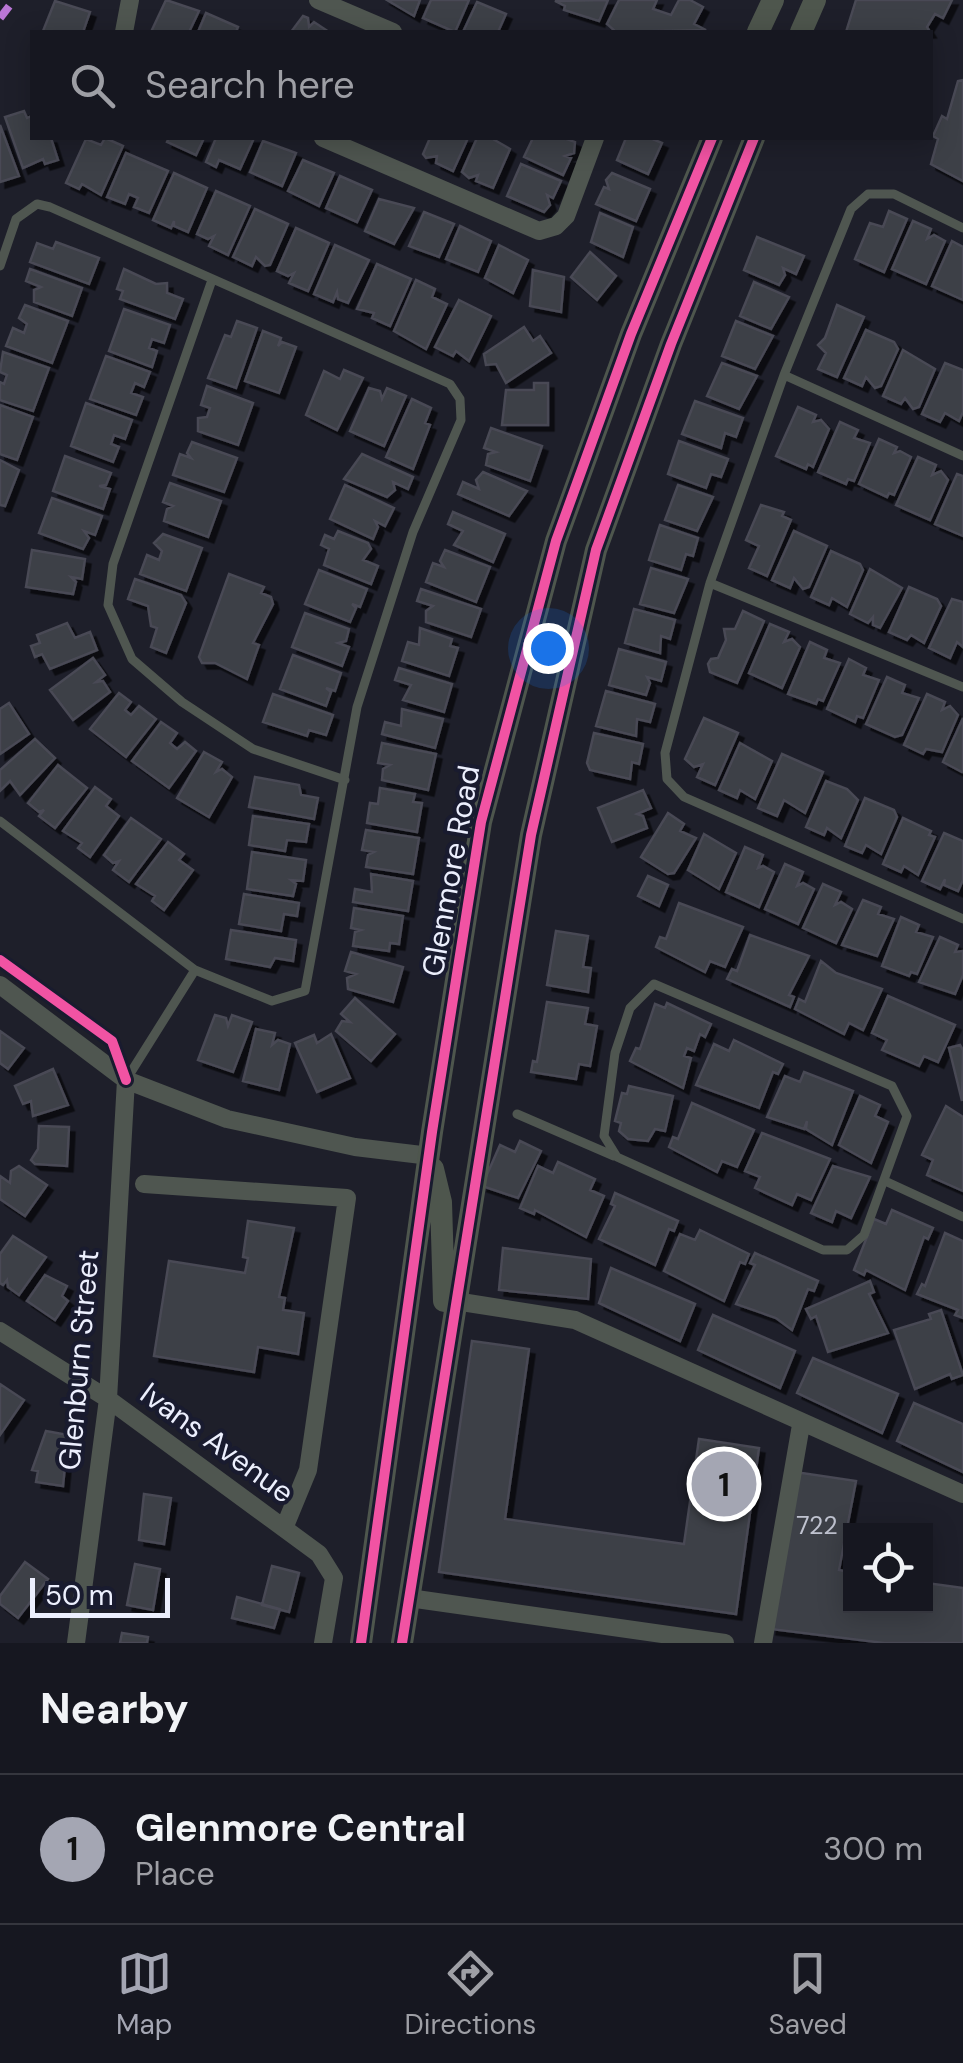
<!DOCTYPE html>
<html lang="en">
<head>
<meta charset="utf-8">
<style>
	:root { --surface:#161720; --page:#23242d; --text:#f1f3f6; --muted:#9e9fa5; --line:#35363e; --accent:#a4a6b3 }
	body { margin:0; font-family:"DM Sans",sans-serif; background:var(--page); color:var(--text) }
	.controls { position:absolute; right:30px; bottom:30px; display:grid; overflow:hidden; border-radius:0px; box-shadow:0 5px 25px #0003 }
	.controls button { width:90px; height:90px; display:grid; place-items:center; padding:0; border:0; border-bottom:2px solid var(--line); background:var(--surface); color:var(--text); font:50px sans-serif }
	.scale { position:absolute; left:30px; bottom:25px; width:140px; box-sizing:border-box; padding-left:10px; border:5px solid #eceffd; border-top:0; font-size:28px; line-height:35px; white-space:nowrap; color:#eceffd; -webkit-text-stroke:8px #191b2f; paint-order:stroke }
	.you { position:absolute; left:548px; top:648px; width:35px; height:35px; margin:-25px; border:8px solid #fff; border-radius:50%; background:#1a73e8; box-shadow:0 0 0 15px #1a73e833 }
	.badge { display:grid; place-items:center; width:65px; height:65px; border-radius:50%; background:var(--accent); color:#111; font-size:32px; font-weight:700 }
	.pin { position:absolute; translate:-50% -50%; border:5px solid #fff; box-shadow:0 2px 10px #0006 }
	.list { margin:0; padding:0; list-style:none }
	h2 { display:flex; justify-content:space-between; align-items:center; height:130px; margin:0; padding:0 40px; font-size:42px }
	h2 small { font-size:32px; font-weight:400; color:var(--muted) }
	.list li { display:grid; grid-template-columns:65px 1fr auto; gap:30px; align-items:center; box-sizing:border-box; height:150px; padding:0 40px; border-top:2px solid var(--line) }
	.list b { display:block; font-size:38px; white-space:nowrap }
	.list p { margin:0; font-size:32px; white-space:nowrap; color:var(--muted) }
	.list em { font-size:32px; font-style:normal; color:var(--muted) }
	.icon { flex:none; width:55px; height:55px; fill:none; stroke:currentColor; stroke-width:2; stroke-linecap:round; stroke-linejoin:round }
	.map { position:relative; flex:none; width:963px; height:1643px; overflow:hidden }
	.search { position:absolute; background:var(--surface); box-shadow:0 5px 25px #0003; left:30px; right:30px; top:30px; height:110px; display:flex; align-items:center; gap:25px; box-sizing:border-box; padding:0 35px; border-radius:0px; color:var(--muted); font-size:38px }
	.sheet { height:280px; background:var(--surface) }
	nav { display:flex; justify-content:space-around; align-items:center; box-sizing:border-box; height:140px; border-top:2px solid var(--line); background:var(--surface); font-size:28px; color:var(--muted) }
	nav a { display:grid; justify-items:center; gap:5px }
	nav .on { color:var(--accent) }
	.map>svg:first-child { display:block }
</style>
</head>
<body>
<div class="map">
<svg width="963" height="1643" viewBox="0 0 963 1643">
	<defs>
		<filter id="shadow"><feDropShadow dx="5.5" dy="5.5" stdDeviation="0" flood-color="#0009"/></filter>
	</defs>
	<rect width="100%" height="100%" fill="#1e1f2a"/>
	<path fill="#3d3f47" stroke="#484954" stroke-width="2.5" filter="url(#shadow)" d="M166 0 199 11 189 32H151Z
		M387 0H420L414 16Z
		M431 0H469L455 32 423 18Z
		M608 0 599 21 564 10 565 6 555 1Z
		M619 0H657L653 9 671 15 679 0H690L703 7 694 24 706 30 616 32 607 24Z
		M856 0H952L943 18 935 14 927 27 930 32H841H846Z
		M55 1 90 12 83 32 43 31Z
		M477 2 506 14 498 32H463Z
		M206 13 238 27 236 32H198Z
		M303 16 308 18 309 27 314 22 329 32H291Z
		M963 80V181L931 164 938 139 933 136 942 116 947 119 958 81Z
		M24 111 27 118 32 116V138H51L58 160 45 164 43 159 23 168 5 117Z
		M0 125 19 176 0 182Z
		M105 138 123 146 101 195 82 184 79 189 66 183 86 139 101 145Z
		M169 138H204L196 155 167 142Z
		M216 138H254L240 169 219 160 216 167 206 162Z
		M430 138H468L453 171 436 163 437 156 426 158 423 154Z
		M477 138H491L510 149 493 188 476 181 478 175 469 178 462 172Z
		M533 138H564L575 142 574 153 565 156 571 158 563 175 524 157Z
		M626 138H650L662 143 648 174 617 160Z
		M263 141 296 153 282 186 250 172Z
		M126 153 168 171 149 213 134 207 138 198 129 194 125 204 107 197Z
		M303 160 334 173 319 206 288 191Z
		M521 164 561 181 553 198 547 195 550 205 544 212 507 196Z
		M174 173 207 188 188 232 174 226V221L171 228 153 220Z
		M612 173 650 189 636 221 596 204 604 187 609 189 606 180Z
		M340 176 372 190 357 222 326 208Z
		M216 191 250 206 228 255 209 246 214 236 208 239 197 234Z
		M379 199 414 208 394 244 365 231Z
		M255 209 288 224 270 265 265 266 256 257 252 266 233 257Z
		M889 211 907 219 884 272 855 259 870 223 883 227Z
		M424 212 454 224 439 257 409 246Z
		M600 213 633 227 623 257 591 242Z
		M913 221 931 229 927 239 934 235 945 241 926 284 892 269Z
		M460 226 491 241 478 272 446 259Z
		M296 228 329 243 308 291 289 283 294 273 288 276 277 271Z
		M757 237 804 256 796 274 783 268 785 275 779 285 744 270Z
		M952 241 963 247V300L932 286Z
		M56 242 99 258 89 284 30 262 37 243 53 249Z
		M335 245 369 260 348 303 338 299 337 292 333 302 314 294Z
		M499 245 528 260 513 293 485 278Z
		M590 252 616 276 597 300 571 277Z
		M377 264 411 279 390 326 372 318 374 313 357 309Z
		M30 269 82 288 72 316 34 302V290L41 287 26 281Z
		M124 269 156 284 167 283V293L183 299 175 319 120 299 123 291 117 289Z
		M533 270 564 277 561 312 530 306Z
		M416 280 435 289 432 297 447 304 426 349 394 331Z
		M754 282 789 297 771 329 740 316Z
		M459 300 491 316 469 361 456 351 453 356 435 347Z
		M25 305 68 321 52 363 6 346 13 328 24 333 27 324 19 318Z
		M837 305 864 317 837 377 818 369 826 353 818 345 825 338Z
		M124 309 170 325 164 343 152 339 149 348 157 351 152 367 109 351Z
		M237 321 257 328 236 388 208 378 225 335 231 337Z
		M736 321 773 336 755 369 722 356Z
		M524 327 533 341 540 336 551 353 506 383 496 364 486 365 484 354Z
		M866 330 894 342 898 349 881 386 875 388 866 377 862 386 844 378Z
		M263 331 281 338 278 346 282 342 296 347 279 393 245 381Z
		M903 350 935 369 919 407 913 409 905 398 901 404 883 396Z
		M3 352 49 368 33 411 0 400V382L4 384 7 375 0 372Z
		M106 356 150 372 144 387 135 383 131 393 143 397 136 415 90 399Z
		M722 363 757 376 739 409 707 396Z
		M945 363 963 370V412L959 421 945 413 940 422 922 414Z
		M344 370 363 378 337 430 306 415 324 371 340 379Z
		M534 383H548V425H502L506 390H534Z
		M207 386 253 403 238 445 198 431V418L207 417 210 408 201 405Z
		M369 388 380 391 382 399 387 388 406 396 384 446 350 431Z
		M412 399 431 408 425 423 430 425 413 469 386 457Z
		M695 401 743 418 736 437 725 433 721 448 682 434Z
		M86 403 132 420 125 439 114 435 111 444 119 447 113 462 71 446Z
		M0 405 33 417 17 460 0 454Z
		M798 407 816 415 813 422 821 420 829 429 813 467 808 464 806 469 776 456Z
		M840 422 858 430 854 438 870 443 854 481 848 479 846 484 818 472Z
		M491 428 542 446 530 481 486 465 488 454 496 452 484 448Z
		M879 439 897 447 894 453 900 451 911 457 894 495 889 493 887 497 859 484Z
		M679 441 728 459 721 477 711 474 706 488 668 474Z
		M192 442 237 458 224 492 173 475 180 454 191 458 187 453Z
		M362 454 413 477 408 489 393 482 395 490 387 497 344 479Z
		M65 456 111 473 106 485 99 486 110 489 103 509 53 491Z
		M918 457 936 465 932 475 941 471 948 480 930 520 896 505Z
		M0 460 19 470 5 506 0 505Z
		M483 472 527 491 509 516 458 494 463 482 479 489 476 480Z
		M957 474 963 476V536L935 524Z
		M170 483 221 501 208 537 164 521 167 509 173 506 163 502Z
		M345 485 394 508 385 526 375 521 378 527 373 539 330 519Z
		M678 485 713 497 697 531 665 520Z
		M52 498 102 516 95 535 84 531 89 538 83 549 39 533Z
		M761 505 784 512 782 516 791 520 767 576 749 568 759 546 746 540Z
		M453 512 505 534 493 562 454 545 463 531 448 524Z
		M660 525 698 538 693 556 686 554 681 570 649 560Z
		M338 531 368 543 371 549 363 560 378 566 371 584 324 565 329 549 321 545 325 535 334 539Z
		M794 531 827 546 809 587 803 589 794 578 790 588 772 580Z
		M163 534 202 548 186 591 140 574 147 555 159 560 162 551 154 543Z
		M32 550 85 559 82 579 71 577 76 582 73 594 26 587Z
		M445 550 490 567 476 602 426 582 433 563 444 567 440 561Z
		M831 551 860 564 863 570 847 607 832 598 829 605 811 597Z
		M651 568 688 579 674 613 640 604Z
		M870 569 902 588 880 628 873 625V617L868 623 850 614Z
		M319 570 367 589 360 607 352 604 356 608 350 622 305 604Z
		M229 574 264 587 261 593 271 597 273 604 253 643 259 645 247 679 215 663H202L199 657Z
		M135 579 181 595 186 603 166 653 151 647 157 628 151 626 148 606 128 599Z
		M909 587 937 599 941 606 924 643 911 635 907 640 889 632Z
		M421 589 481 609 471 637 426 622V611L433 606 417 601Z
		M952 599 963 602V647L957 642 950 658 929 648Z
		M634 609 675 620 670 639 661 636 660 653 625 643Z
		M743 611 764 621 737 683 710 672 708 664 711 659 718 658 726 640 724 629H735Z
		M305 613 349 629 346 641 338 643 349 647 342 666 292 647Z
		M67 623 75 638 90 632 97 650 50 669 42 654 35 657 31 646 40 643 37 635Z
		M770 624 789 632 784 642 792 639 800 647 782 688 749 673Z
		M420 628 452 639 450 646 458 648 449 676 402 661 408 642 419 645Z
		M810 642 827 650 824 658 840 663 823 701 818 699 816 704 788 694Z
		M619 649 666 662 661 681 647 677 650 683 646 695 609 685Z
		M293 655 341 673 335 691 326 688 331 692 326 706 280 689Z
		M93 658 105 675 96 682 103 681 110 692 73 720 50 690Z
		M849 659 866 668 863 675 879 680 863 718 857 716 855 722 827 709Z
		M399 668 452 684 444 712 403 700 411 685 395 680Z
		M887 677 905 685 902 693 919 698 902 735 895 737 866 724Z
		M606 691 655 704 650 722 637 719 636 736 596 726Z
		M119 693 131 702 125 710 131 715 139 706 156 719 126 757 90 729Z
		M273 694 333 715 326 735 309 730 307 736 263 722Z
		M927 694 945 702 942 710 950 706 958 715 942 752 926 749 923 754 904 745Z
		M9 703 29 734 0 754V709Z
		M402 709 443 719 435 748 382 734 385 722 401 726Z
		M704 718 738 733 715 785 697 777 703 764 694 767 685 759Z
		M963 718V771L962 772 943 762Z
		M161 722 177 733 170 743 177 749 185 742 196 751 169 788 132 761Z
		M594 733 643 744 639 764 632 762 630 779 590 770 587 763Z
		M35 739 55 758 20 795 10 781 0 791V770Z
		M382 743 436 754 428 790 382 780 383 769 390 765 378 763Z
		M740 743 772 761 755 799 740 790 737 798 719 790Z
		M204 752 222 762 216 772 222 769 232 777 209 817 177 798Z
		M782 754 823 772 805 813 784 800 777 816 758 808Z
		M58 765 87 788 55 828 39 816 44 810 39 812 28 803Z
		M255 777 299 785 301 795 318 798 314 819 249 807Z
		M826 781 847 789 858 800 841 838 827 828 824 835 806 827Z
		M95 787 111 799 106 806 119 816 90 857 78 848 82 843 63 831Z
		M380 788 415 794 413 802 422 803 417 832 367 823 370 803 378 804Z
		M643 790 651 808 637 814 643 816 647 828 612 842 598 808Z
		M865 798 894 810 897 817 881 854 866 845 862 853 845 846Z
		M668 813 684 824 680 831 696 838 674 873 668 874 641 857Z
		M253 816 309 824 306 842 287 840 285 851 249 845Z
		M131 818 161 839 129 882 113 870 119 861 113 863 104 855Z
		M903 818 931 831 929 835 935 837 918 875 904 866 901 872 883 864Z
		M366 830 419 838 413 874 366 867 368 855 374 852 362 850Z
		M944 833 963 841V880L958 891 944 885 945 879 940 889 922 881Z
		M704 834 736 853 719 889 688 870Z
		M168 842 184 854 179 860 193 870 164 910 152 901 155 896 136 884Z
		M745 847 763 855 758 868 763 866 774 872 759 907 726 892Z
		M252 852 306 860 303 881 291 880 296 884 293 896 247 889Z
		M785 864 803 872 797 886 803 883 814 889 798 924 765 909Z
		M371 874 413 881 408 911 353 902 355 889 372 892Z
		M648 876 668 885 659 906 638 896Z
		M823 884 841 892 835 905 841 902 852 909 836 943 803 928Z
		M244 894 299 903 297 916 284 914 281 931 239 924Z
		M863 900 881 907 878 914 894 919 877 956 842 945Z
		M679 903 743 927 725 967 710 961 705 972 656 947 660 937 666 939Z
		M354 908 403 916 399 944 390 943 389 951 353 946 355 932 361 930 351 928Z
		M901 917 919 925 916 932 933 937 917 974 911 972 909 976 882 966Z
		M231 930 296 940 293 961 275 958 270 967 226 959Z
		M556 931 588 936 583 967 591 968 588 992 547 985Z
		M750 935 809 956 789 995 794 997 790 1007 727 979 732 969 737 971Z
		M940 937 958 945 955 952 963 951V975L955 994 919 982Z
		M351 952 403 967 393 1002 348 989 347 978 356 974 345 971Z
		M821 961 836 973 882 989 863 1030 849 1023 844 1034 795 1009 799 999 805 1002Z
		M888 996 955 1025 938 1062 924 1056 919 1066 882 1050 887 1040 872 1033Z
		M355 998 395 1034 371 1061 336 1031 342 1021 350 1022 341 1014Z
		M547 1002 588 1008 585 1024 597 1026 590 1066 579 1064 576 1079 531 1072 533 1061 537 1062Z
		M667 1003 711 1024 705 1037 700 1034 694 1051 687 1048 684 1056 691 1058 683 1088 630 1061 636 1048 640 1049 655 1004 665 1008Z
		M215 1015 226 1018 228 1026 232 1015 252 1022 233 1072 198 1060Z
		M256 1029 275 1033 272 1045 278 1040 290 1044 279 1090 243 1081Z
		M0 1031 24 1048 8 1069 0 1063Z
		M314 1035 317 1043 331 1034 350 1078 317 1092 295 1043Z
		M734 1040 783 1064 778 1074 773 1072 759 1108 696 1085 714 1044 729 1051Z
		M960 1045 963 1050 962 1101 949 1048Z
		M53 1069 68 1105 33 1116 31 1101 23 1104 15 1086Z
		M804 1072 853 1091 832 1145 806 1129 807 1121 804 1129 767 1117 785 1076 800 1082Z
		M629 1086 673 1096 665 1131 655 1129 648 1141 628 1139 619 1131 621 1123 615 1121 622 1093 627 1094Z
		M860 1096 880 1105 875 1116 888 1122 871 1163 839 1145Z
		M692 1103 754 1130 737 1167 722 1161 717 1172 669 1147 673 1137 678 1139Z
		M946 1106 963 1117V1191L927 1175 933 1160 922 1155Z
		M39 1126 69 1127 67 1166 35 1164 31 1160 38 1149Z
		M762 1133 830 1159 811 1200 797 1194 792 1205 755 1188 760 1177 745 1171Z
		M520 1141 541 1151 518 1198 482 1186 500 1145 515 1152Z
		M558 1162 595 1179 590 1190 604 1196 586 1237 535 1210 534 1214 520 1208 538 1166 553 1173Z
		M19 1166 47 1185 25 1216 0 1199V1176L10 1183 11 1171Z
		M833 1166 870 1177 851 1218 836 1211 832 1222 811 1213Z
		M615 1193 678 1221 674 1231 669 1229 655 1265 599 1239 615 1206 611 1204Z
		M892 1210 933 1228 928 1239 924 1237 905 1290 866 1270 864 1275 854 1270 874 1219 886 1224Z
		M248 1221 294 1228 279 1297 285 1298 283 1310 304 1313 298 1354 258 1347 254 1372 154 1356 169 1261 245 1273 248 1258 243 1257Z
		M700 1230 749 1254 745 1264 740 1262 724 1301 664 1271 680 1234 695 1240Z
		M945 1233 963 1241V1318L955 1315 958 1310 917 1294 922 1284 925 1286Z
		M13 1236 46 1257 19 1295 8 1287 7 1280 3 1285 0 1283V1254Z
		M503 1248 591 1259 588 1299 499 1290Z
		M755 1253 818 1281 814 1291 808 1289 792 1330 776 1318 736 1304 755 1265 750 1263Z
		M611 1268 695 1304 680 1341 599 1303Z
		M45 1275 67 1286 62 1296 68 1301 55 1320 27 1301Z
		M870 1281 874 1292 869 1294 888 1333 828 1352 816 1316 811 1319 806 1309Z
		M941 1310 963 1375 952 1379 950 1374 915 1389 894 1330 931 1319 929 1314Z
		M713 1315 795 1351 780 1388 698 1350Z
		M472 1341 529 1349 505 1519 684 1544 699 1439 759 1448 736 1614 439 1572Z
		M813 1358 898 1394 882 1433 797 1393Z
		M0 1384 24 1400 0 1435Z
		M914 1403 963 1424V1472L897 1441Z
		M46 1431 68 1435 63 1486 36 1482 38 1471 32 1470Z
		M795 1472 856 1481 839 1570 850 1572V1606H926V1583L963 1588V1643H884L771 1629Z
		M144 1494 171 1498 164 1544 139 1540Z
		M25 1562 48 1579 18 1618 0 1604V1596Z
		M135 1564 160 1569 153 1610 127 1605Z
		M272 1566 299 1573 289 1612 262 1605Z
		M237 1597 280 1609 274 1628 232 1618Z
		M122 1633 148 1637 147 1643H120Z"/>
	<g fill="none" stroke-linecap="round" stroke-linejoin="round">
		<path stroke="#4f5650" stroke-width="9" d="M963 228 894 194H868L851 209 784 375 710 583 665 753 667 779 684 797 963 919
			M0 266 16 219 37 204 50 207 450 384 460 399 461 420 413 532 357 707 305 991 272 1001 195 970 0 821
			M212 280 113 564 108 605 132 659 182 702 253 749 345 780
			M784 375 963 456
			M710 583 963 687
			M654 984 892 1086 907 1116 864 1235 847 1250H823L617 1157 604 1136 615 1053 630 1008Z
			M126 1080 195 970
			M517 1114 614 1156
			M885 1181 963 1217"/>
		<path stroke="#4f5650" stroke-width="18" d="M318 0 393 32
			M124 32 130 0
			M323 138 539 231 556 226 566 216 595 138
			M0 985 126 1080 227 1119 355 1147 430 1156
			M144 1184 347 1198 308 1470 285 1526
			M455 1301 575 1320 963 1494
			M0 1331 108 1399 319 1554 334 1578 323 1643
			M409 1598 725 1643
			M76 1643 108 1399 126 1080
			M763 1643 801 1425"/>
		<path stroke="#4e564d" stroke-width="22" d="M758 32 773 0
			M801 32 815 0
			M433 1169 441 1202 444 1301
			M361 1643 432 1132 481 822 556 541 631 334 712 138
			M402 1643 531 835 596 550 671 344 754 138"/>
		<path stroke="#ba77d6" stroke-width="8" stroke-dasharray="15 8" stroke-linecap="butt" d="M0 18 14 0"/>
		<defs>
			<path id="cycleway" d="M0 960 112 1041 126 1080
				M361 1643 432 1132 481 822 556 541 631 334 712 138
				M402 1643 531 835 596 550 671 344 754 138"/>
		</defs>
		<use href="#cycleway" stroke="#191b2f" stroke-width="16"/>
		<use href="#cycleway" stroke="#f153a3" stroke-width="10"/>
	</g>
	<g text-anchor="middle" stroke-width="8" stroke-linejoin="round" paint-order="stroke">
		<g font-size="25" fill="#c0c3d0">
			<text x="817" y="1534">722</text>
		</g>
		<g font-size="30" fill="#eceffd" stroke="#191b2f">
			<text transform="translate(451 871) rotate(-80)" y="10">Glenmore Road</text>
			<text transform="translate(79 1360) rotate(-85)" y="10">Glenburn Street</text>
			<text transform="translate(217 1443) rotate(36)" y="10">Ivans Avenue</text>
		</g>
	</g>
</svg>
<div class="controls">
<button><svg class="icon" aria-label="locate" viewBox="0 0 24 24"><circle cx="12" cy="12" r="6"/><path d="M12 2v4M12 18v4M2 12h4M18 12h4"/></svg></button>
</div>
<div class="scale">50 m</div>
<div class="you"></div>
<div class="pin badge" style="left:724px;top:1484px">1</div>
<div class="search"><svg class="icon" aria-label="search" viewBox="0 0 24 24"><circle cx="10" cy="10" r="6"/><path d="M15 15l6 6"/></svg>Search here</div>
</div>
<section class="sheet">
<h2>Nearby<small></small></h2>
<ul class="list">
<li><span class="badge">1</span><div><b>Glenmore Central</b><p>Place</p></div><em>300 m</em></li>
</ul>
</section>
<nav>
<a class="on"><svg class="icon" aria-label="map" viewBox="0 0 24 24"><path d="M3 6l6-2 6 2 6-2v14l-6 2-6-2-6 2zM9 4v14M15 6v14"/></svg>Map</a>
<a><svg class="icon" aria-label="directions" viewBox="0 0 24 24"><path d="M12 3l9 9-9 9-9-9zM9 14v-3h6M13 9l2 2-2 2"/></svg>Directions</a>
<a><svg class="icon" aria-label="saved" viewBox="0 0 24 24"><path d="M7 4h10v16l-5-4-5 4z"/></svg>Saved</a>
</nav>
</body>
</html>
